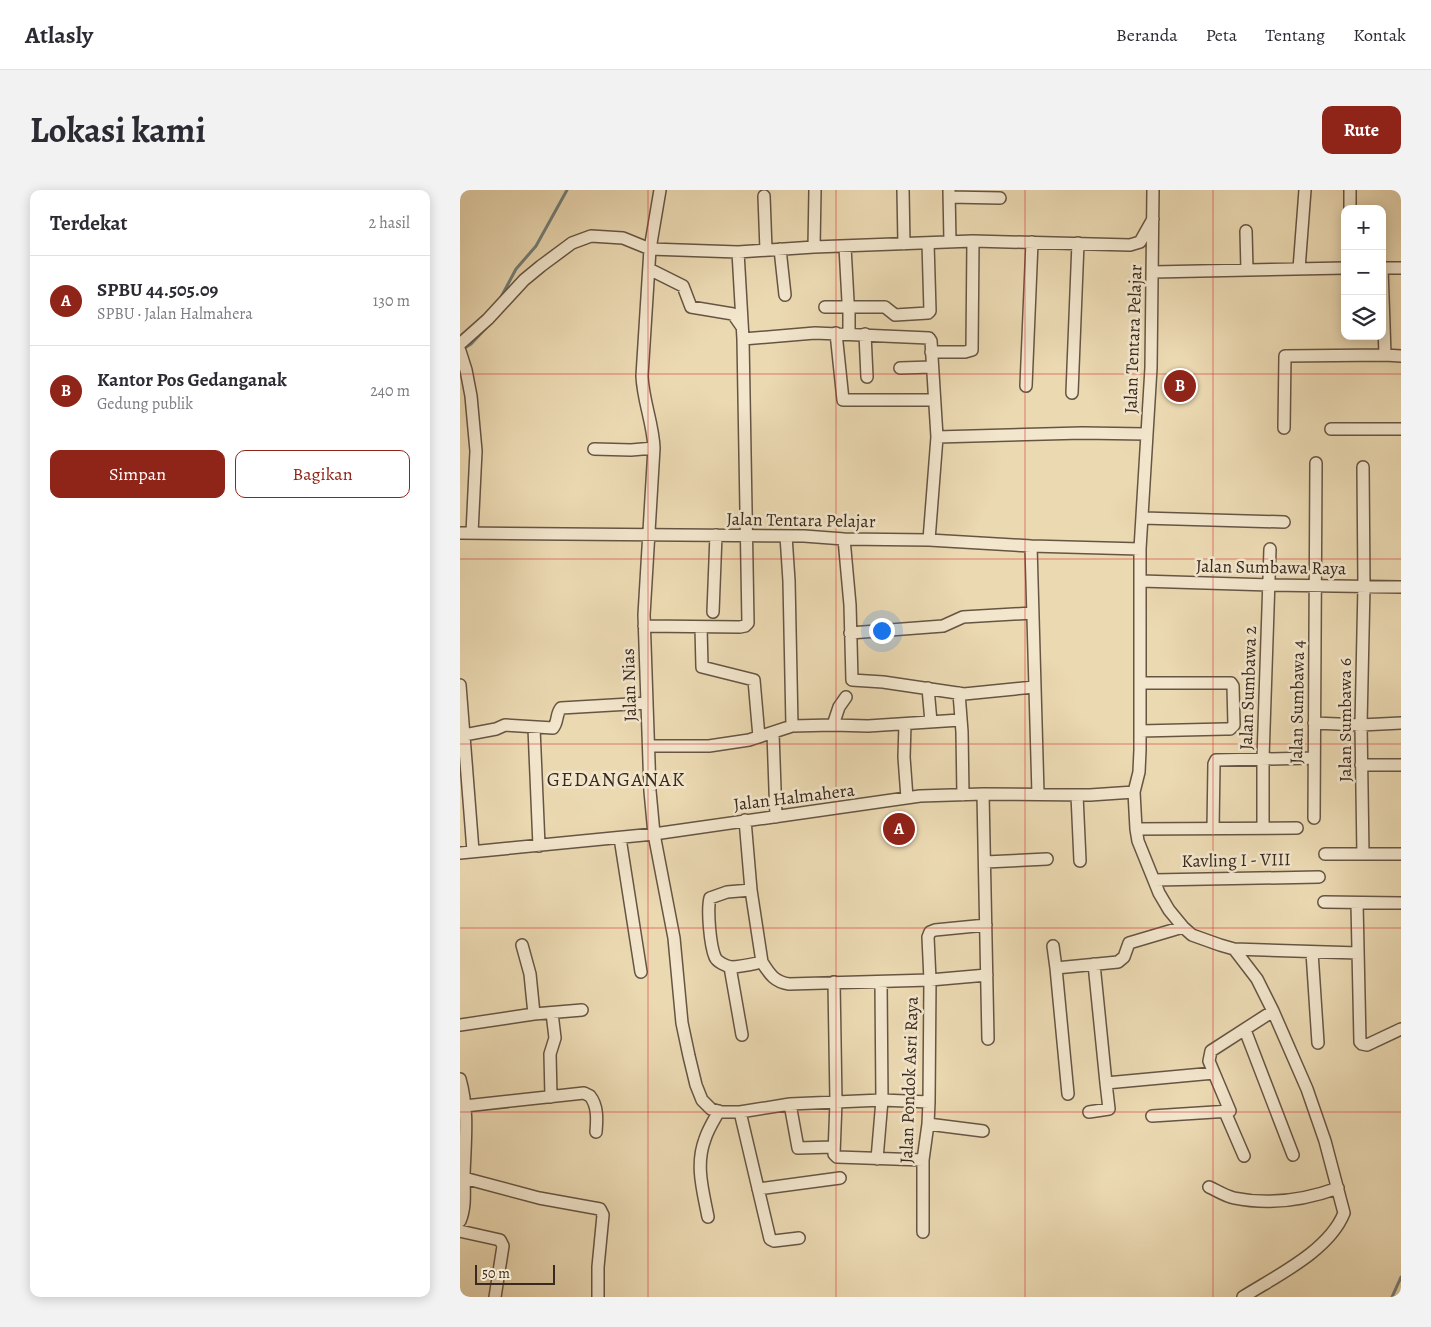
<!DOCTYPE html>
<html lang="id">
<head>
<meta charset="utf-8">
<style>
	:root { --surface:#fff; --page:#f2f2f3; --text:#2b2b33; --muted:#7c7c81; --line:#e1e1e2; --accent:#8f2418 }
	body { margin:0; font-family:Alegreya,serif; background:var(--page); color:var(--text) }
	.controls { position:absolute; right:15px; top:15px; display:grid; overflow:hidden; border-radius:10px; box-shadow:0 2px 12px #0003 }
	.controls button { width:45px; height:45px; display:grid; place-items:center; padding:0; border:0; border-bottom:1px solid var(--line); background:var(--surface); color:var(--text); font:25px sans-serif }
	.scale { position:absolute; left:15px; bottom:12px; width:80px; box-sizing:border-box; padding-left:5px; border:2px solid #39291e; border-top:0; font-size:14px; line-height:18px; white-space:nowrap; color:#39291e; -webkit-text-stroke:4px #f2e6cd; paint-order:stroke }
	.you { position:absolute; left:421px; top:440px; width:18px; height:18px; margin:-12px; border:4px solid #fff; border-radius:50%; background:#1a73e8; box-shadow:0 0 0 8px #1a73e833 }
	.badge { display:grid; place-items:center; width:32px; height:32px; border-radius:50%; background:var(--accent); color:#fff; font-size:16px; font-weight:700 }
	.pin { position:absolute; translate:-50% -50%; border:2px solid #fff; box-shadow:0 1px 5px #0006 }
	.list { margin:0; padding:0; list-style:none }
	h2 { display:flex; justify-content:space-between; align-items:center; height:65px; margin:0; padding:0 20px; font-size:21px }
	h2 small { font-size:16px; font-weight:400; color:var(--muted) }
	.list li { display:grid; grid-template-columns:32px 1fr auto; gap:15px; align-items:center; box-sizing:border-box; height:90px; padding:0 20px; border-top:1px solid var(--line) }
	.list b { display:block; font-size:19px; white-space:nowrap }
	.list p { margin:0; font-size:16px; white-space:nowrap; color:var(--muted) }
	.list em { font-size:16px; font-style:normal; color:var(--muted) }
	.actions { display:flex; gap:10px; padding:15px 20px }
	.actions a { flex:1; padding:11px 0; border:1px solid var(--accent); border-radius:10px; text-align:center; font-size:18px; color:var(--accent) }
	.actions .main { background:var(--accent); color:#fff }
	.icon { flex:none; width:28px; height:28px; fill:none; stroke:currentColor; stroke-width:2; stroke-linecap:round; stroke-linejoin:round }
	.map { position:relative; flex:none; width:941px; height:1107px; overflow:hidden; border-radius:10px }
	header { display:flex; align-items:center; gap:30px; box-sizing:border-box; height:70px; padding:0 25px; background:var(--surface); border-bottom:1px solid var(--line) }
	header strong { font-size:24px }
	nav { display:flex; gap:28px; margin-inline-start:auto; font-size:18px }
	.intro { display:flex; align-items:center; justify-content:space-between; box-sizing:border-box; height:120px; padding:0 30px }
	h1 { margin:0; font-size:35px }
	.button { padding:12px 22px; border-radius:10px; background:var(--accent); color:#fff; font-size:18px; font-weight:700 }
	main { display:flex; gap:30px; padding:0 30px }
	aside { flex:1; background:var(--surface); border-radius:10px; box-shadow:0 2px 12px #0003 }
	.map>svg:first-child { display:block }
</style>
</head>
<body>
<header>
<strong>Atlasly</strong>
<nav><a>Beranda</a><a>Peta</a><a>Tentang</a><a>Kontak</a></nav>
</header>
<div class="intro"><h1>Lokasi kami</h1><a class="button">Rute</a></div>
<main>
<aside>
<h2>Terdekat<small>2 hasil</small></h2>
<ul class="list">
<li><span class="badge">A</span><div><b>SPBU 44.505.09</b><p>SPBU · Jalan Halmahera</p></div><em>130 m</em></li>
<li><span class="badge">B</span><div><b>Kantor Pos Gedanganak</b><p>Gedung publik</p></div><em>240 m</em></li>
</ul>
<div class="actions"><a class="main">Simpan</a><a>Bagikan</a></div>
</aside>
<div class="map">
<svg width="941" height="1107" viewBox="0 0 941 1107">
	<rect width="100%" height="100%" fill="#ebd9b2"/>
	<filter id="stains"><feTurbulence type="fractalNoise" baseFrequency=".004" numOctaves="4"/><feColorMatrix values="0 0 0 0 .2 0 0 0 0 .09 0 0 0 0 .02 0 0 0 .5 -.17"/></filter>
	<radialGradient id="worn" r=".72"><stop offset=".6" stop-color="#630" stop-opacity="0"/><stop offset="1" stop-color="#630" stop-opacity=".3"/></radialGradient>
	<g fill="none" stroke-linecap="round" stroke-linejoin="round">
		<path stroke="#737f78" stroke-width="3" d="M40 109 56 79 76 56 107 0
			M3 159 11 154 26 138
			M932 1107 941 1087"/>
		<defs>
			<path id="minor" d="M200 0 190 59 182 186C183 211 193 233 194 258L184 425 190 601 194 644 214 748 222 833 229 866 236 895 242 910 251 919 261 922H280L330 914
				M443 0 444 54
				M489 0 490 52
				M693 0 691 178 680 359V560L679 582 674 602 676 639 678 651 699 703 709 720 723 737 732 745 760 755 774 759 898 763
				M304 6 306 60
				M489 7 540 8
				M890 19V0
				M786 41 787 80
				M354 57 355 0
				M385 57 388 111
				M320 59 325 105
				M922 78 925 165 941 166
				M923 78H941
				M189 79 223 96 231 117 273 124 282 137
				M839 79 845 0
				M693 82 885 78
				M365 117H425L435 125 468 123 470 121 468 53
				M389 117V139
				M376 143 383 210H473
				M405 144 407 187
				M283 149 355 143 469 148 471 151 477 247 469 350
				M0 154 28 129 64 90 81 76 112 53 131 46 163 48 190 59 278 62 354 57 513 51 670 55 680 52 693 29
				M0 161 6 180 11 206 16 261 12 343
				M471 162H505L512 160 513 51
				M440 178 472 177
				M566 196 572 52
				M612 203 618 53
				M824 238 825 166 925 165
				M871 239H941
				M477 247 622 243 686 244
				M134 259 171 260 194 258
				M683 328 824 332
				M0 343 344 346 384 349 469 350 571 356 680 359
				M326 346 329 391 332 536
				M384 349 390 415 392 490 423 492 504 504 574 497
				M571 356 578 604
				M681 391 810 395 941 397
				M253 422 256 345
				M184 436 280 437 285 436 288 433 283 149 278 62
				M241 437 242 477 294 490 299 547
				M390 443 483 436 503 427 572 423
				M680 493H771L773 496 774 535 770 539H765L680 541
				M0 495 13 661
				M468 498 471 532
				M499 503 502 542 503 605
				M854 533 901 535 941 533
				M445 534 444 567 447 608
				M373 535 379 517 386 507
				M74 538 79 656
				M313 543 316 627
				M4 545 36 539 45 535 93 538C98 533 96 523 101 518L187 513
				M189 556H249L289 550 332 536 373 535 408 536 500 530
				M901 575H941
				M523 604 528 849
				M617 605 620 671
				M854 628 856 273
				M285 630 291 700 302 772C310 785 315 792 329 794L470 790 469 912 468 934 463 970V1042
				M803 638V568L810 359
				M676 639 837 638
				M753 639 754 574 756 570 853 568
				M160 648 181 782
				M0 663 194 644 460 606 523 604 630 605 674 602
				M865 664H941
				M903 664 901 535 904 396 903 277
				M525 672 587 669
				M694 690 859 687
				M291 700 267 702 250 708C247 720 250 755 255 767 257 772 266 776 271 777 281 777 293 774 302 772
				M864 712 941 713
				M897 713 900 852 902 854 907 855 941 839
				M526 735 475 740 470 742 468 747 470 790 527 785
				M593 756 596 778
				M774 759 797 789 813 821 847 899 865 951 884 1023C869 1061 816 1086 783 1107
				M852 762 858 853
				M634 774 646 893 754 883 749 871 751 861 813 821
				M270 777 282 845
				M374 792 376 912 374 964 377 967 463 970
				M74 824 122 820
				M0 835 74 824 70 784 62 755
				M785 840 833 965
				M0 889C9 920 5 953 4 985 4 1001 6 1017 0 1031
				M608 904 596 778 658 772 664 767 669 753 723 737
				M91 907 90 864 95 848 92 823
				M5 916 124 903 130 906C138 916 137 930 136 942
				M280 922 310 1049 314 1051 339 1048
				M629 922 649 919 646 893
				M765 922 784 966
				M692 926 770 921 754 883
				M468 934 523 941
				M373 957 338 958 330 914 422 910 469 912
				M417 969 422 910 421 792
				M4 988 79 1008 140 1019 143 1025 138 1077V1107
				M749 997C756 1000 765 1006 774 1008 808 1015 845 1010 878 998
				M298 999 380 988
				M248 1027C243 1001 235 975 245 949 248 939 254 930 259 921
				M0 1041 40 1050 43 1056 35 1107"/>
		</defs>
		<use href="#minor" stroke="#665543" stroke-width="14"/>
		<use href="#minor" stroke="#f2e6cd" stroke-width="11"/>
	</g>
	<path fill="none" stroke="#d62828" stroke-width="1" stroke-opacity="0.55" d="M188 0V1107M376 0V1107M565 0V1107M753 0V1107M0 184H941M0 369H941M0 554H941M0 738H941M0 922H941"/>
	<g text-anchor="middle" stroke-width="5" stroke-linejoin="round" paint-order="stroke">
		<g font-size="18" fill="#39291e" stroke="#f2e6cd">
			<text transform="translate(673 149) rotate(-88)" y="6">Jalan Tentara Pelajar</text>
			<text transform="translate(341 330) rotate(1)" y="6">Jalan Tentara Pelajar</text>
			<text transform="translate(811 377) rotate(1)" y="6">Jalan Sumbawa Raya</text>
			<text transform="translate(169 495) rotate(-92)" y="6">Jalan Nias</text>
			<text transform="translate(788 498) rotate(-88)" y="6">Jalan Sumbawa 2</text>
			<text transform="translate(837 512) rotate(-89)" y="6">Jalan Sumbawa 4</text>
			<text transform="translate(885 530) rotate(-90)" y="6">Jalan Sumbawa 6</text>
			<text transform="translate(334 607) rotate(-7)" y="6">Jalan Halmahera</text>
			<text transform="translate(776 670) rotate(-1)" y="6">Kavling I - VIII</text>
			<text transform="translate(449 890) rotate(-88)" y="6">Jalan Pondok Asri Raya</text>
		</g>
		<g font-size="20" letter-spacing="1" fill="#39291e" stroke="#f2e6cd">
			<text x="156" y="596">GEDANGANAK</text>
		</g>
	</g>
	<rect width="100%" height="100%" filter="url(#stains)"/>
	<rect width="100%" height="100%" fill="url(#worn)"/>
</svg>
<div class="controls">
<button>+</button>
<button>−</button>
<button><svg class="icon" aria-label="layers" viewBox="0 0 24 24"><path d="M12 4l9 5-9 5-9-5zM3 14l9 5 9-5"/></svg></button>
</div>
<div class="scale">50 m</div>
<div class="you"></div>
<div class="pin badge" style="left:439px;top:639px">A</div>
<div class="pin badge" style="left:720px;top:196px">B</div>
</div>
</main>
</body>
</html>
